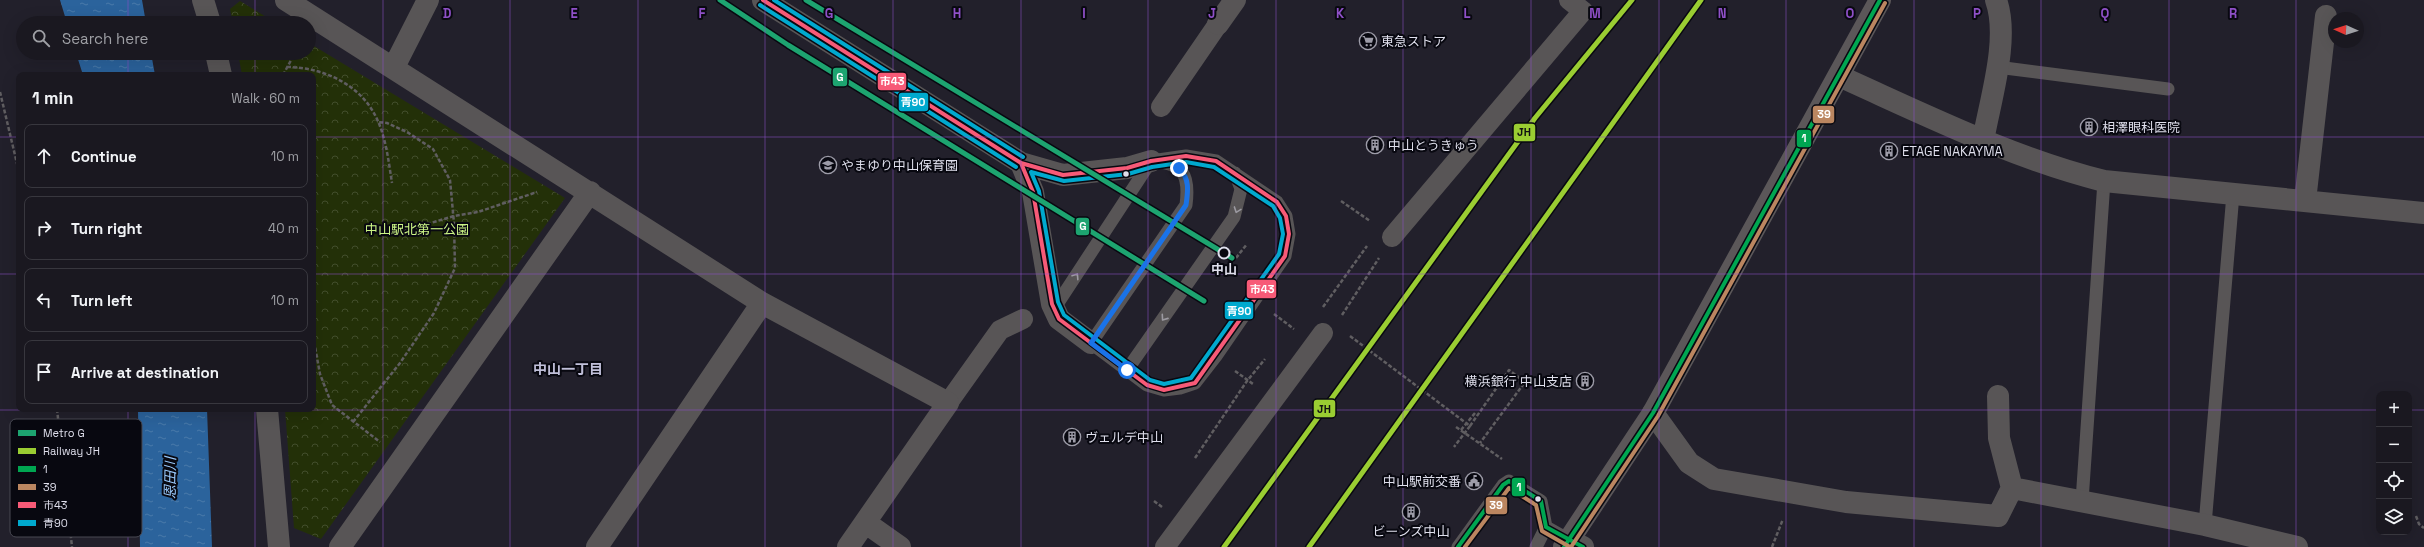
<!DOCTYPE html>
<html lang="en">
<head>
<meta charset="utf-8">
<style>
	:root { --surface:#1a1820; --page:#27252d; --text:#f1f3f6; --muted:#9fa0a5; --line:#38373e }
	body { margin:0; font-family:"Space Grotesk","Noto Sans JP",sans-serif; background:var(--page); color:var(--text) }
	.controls { position:absolute; right:12px; bottom:12px; display:grid; overflow:hidden; border-radius:8px; box-shadow:0 4px 16px #0002 }
	.controls button { width:36px; height:36px; display:grid; place-items:center; padding:0; border:0; border-bottom:1px solid var(--line); background:var(--surface); color:var(--text); font:20px sans-serif }
	.compass { position:absolute; left:2328px; top:12px; width:36px; height:36px; border-radius:50%; background:var(--surface); box-shadow:0 4px 16px #0002; rotate:273deg }
	.stop { position:absolute; width:12px; height:12px; margin:-9px; border:3px solid #1a73e8; border-radius:50%; background:#fff }
	.stop.end { background:#1a73e8; border-color:#fff; box-shadow:0 1px 4px #0008 }
	.list { margin:0; padding:0; list-style:none }
	h2 { display:flex; justify-content:space-between; align-items:center; height:52px; margin:0; padding:0 16px; font-size:17px }
	h2 small { font-size:13px; font-weight:400; color:var(--muted) }
	.list li { display:grid; grid-template-columns:26px 1fr auto; gap:12px; align-items:center; box-sizing:border-box; height:64px; margin:0 8px 8px; padding:0 8px; border:1px solid var(--line); border-radius:8px }
	.list b { display:block; font-size:15px; white-space:nowrap }
	.list em { font-size:13px; font-style:normal; color:var(--muted) }
	.icon { flex:none; width:22px; height:22px; fill:none; stroke:currentColor; stroke-width:2; stroke-linecap:round; stroke-linejoin:round }
	.map { position:relative; flex:none; width:2424px; height:547px; overflow:hidden }
	.search { position:absolute; background:var(--surface); box-shadow:0 4px 16px #0002; left:16px; top:16px; width:300px; height:44px; display:flex; align-items:center; gap:10px; box-sizing:border-box; padding:0 14px; border-radius:22px; color:var(--muted); font-size:15px }
	.panel { position:absolute; background:var(--surface); box-shadow:0 4px 16px #0002; left:16px; top:72px; width:300px; height:340px; border-radius:8px }
	.map>svg:first-child { display:block }
</style>
</head>
<body>
<div class="map">
<svg width="2424" height="547" viewBox="0 0 2424 547">
	<defs>
		<pattern id="park-crowns" width="20" height="18" patternUnits="userSpaceOnUse"><rect width="20" height="18" fill="#233008"/><path d="M2 6a3 3 0 1 1 6 0M12 15a3 3 0 1 1 6 0" fill="none" stroke="#424e2c"/></pattern>
		<pattern id="water-ripples" width="26" height="14" patternUnits="userSpaceOnUse"><rect width="26" height="14" fill="#2b639c"/><path d="M2 4q2-2 4 0t4 0M15 11q2-2 4 0t4 0" fill="none" stroke="#4979aa"/></pattern>
	</defs>
	<rect width="100%" height="100%" fill="#22202b"/>
	<path fill="url(#park-crowns)" d="M240 1 276 23H233L230 9Z
		M309 43 565 198 321 539 294 528 285 409H313V75H242L238 53H309Z"/>
	<path fill="url(#water-ripples)" d="M60 0H142L146 23H67Z
		M76 53H151L155 75H83Z
		M138 409H207L212 547H140Z"/>
	<g fill="none" stroke-linecap="round" stroke-linejoin="round">
		<path stroke="#605e61" stroke-width="2.5" stroke-dasharray="4 2" stroke-linecap="butt" d="M287 67C317 67 350 80 368 104 385 126 388 158 392 183
			M283 75 295 53
			M0 92 19 172
			M1341 201 1370 221
			M404 231 454 216 478 212 537 192
			M1236 258 1247 244
			M1323 307 1367 246
			M1274 314 1294 329
			M1342 315 1379 258
			M313 336 320 374 332 405 380 442
			M1350 336 1470 426 1454 447
			M1235 371 1253 384
			M57 409 72 547
			M353 422 400 363 434 313 455 268 454 223 450 180 433 149 407 132 387 123 377 122
			M1470 426 1509 370 1525 382 1480 443
			M1456 427 1502 459
			M1461 430 1475 413
			M1195 458 1247 381 1265 359
			M1154 501 1162 507
			M2416 516 2419 524 2424 528
			M1772 547 1783 519"/>
		<path stroke="#585556" stroke-width="13" d="M1997 67 2168 89
			M1054 309 1151 161 1186 156 1216 161 1277 202 1286 216 1289 234 1285 256 1216 356 1195 383 1180 388 1164 390 1147 385 1091 343 1186 205C1190 174 1183 163 1151 161
			M1127 370 1234 217 1241 189 1235 173
			M2082 501 2104 181
			M2205 525 2233 194
			M1458 547 1503 485 1509 481 1541 501 1546 527 1569 540
			M1536 547 1546 527"/>
		<path stroke="#585556" stroke-width="20" d="M1161 107 1218 24
			M1392 237 1583 11 1569 0
			M948 403 1000 330 1023 319
			M1165 547 1323 333"/>
		<path stroke="#585556" stroke-width="22" d="M286 0 762 303 948 403 848 547
			M1218 24 1235 0
			M394 67 428 0
			M1839 76C1926 115 2012 158 2104 181L2424 213
			M1983 141C1990 100 2010 39 1996 0
			M2305 201 2326 16
			M1653 413 1689 463 1714 479 1846 502 1998 516 2012 488 1999 438 1998 396
			M2012 488 2205 525 2297 547
			M866 523 900 547
			M340 547 590 192
			M597 547 762 303"/>
		<path stroke="#585556" stroke-width="22" d="M203 0 210 23
			M763 0 1021 163 1063 175 1127 168 1151 161
			M216 53 221 75
			M1021 163 1033 192 1052 304 1059 319 1091 343
			M267 409 279 547
			M1564 547 1569 540 1583 547"/>
		<path stroke="#5b5759" stroke-width="22" d="M1569 540 1653 413 1880 0"/>
		<defs>
			<path id="bus-1" d="M1458 547 1503 485 1509 481 1541 501 1546 527 1583 547
				M1564 547 1653 413 1880 0"/>
			<path id="bus-2" d="M1465 547 1509 488 1536 505 1542 531 1570 547
				M1571 547 1658 416 1885 3"/>
			<path id="bus-3" d="M763 0 1021 163
				M1186 156 1216 161 1277 202 1286 216 1289 234 1285 256 1195 383 1164 390 1147 385 1059 319 1052 304 1033 192 1021 163 1063 175 1127 168 1151 161Z"/>
			<path id="bus-4" d="M774 0 1023 157
				M760 5 1016 167
				M1186 162 1214 167 1273 206 1280 218 1283 234 1279 254 1191 378 1164 384 1150 380 1064 315 1058 302 1039 191 1031 172 1064 181 1128 174 1152 167Z"/>
		</defs>
		<use href="#bus-1" stroke="#080810" stroke-width="7"/>
		<use href="#bus-2" stroke="#080810" stroke-width="7"/>
		<use href="#bus-3" stroke="#080810" stroke-width="7"/>
		<use href="#bus-4" stroke="#080810" stroke-width="7"/>
		<use href="#bus-1" stroke="#00a651" stroke-width="4"/>
		<use href="#bus-2" stroke="#bb8660" stroke-width="4"/>
		<use href="#bus-3" stroke="#f75a77" stroke-width="4"/>
		<use href="#bus-4" stroke="#00a9ce" stroke-width="4"/>
		<defs>
			<path id="rail-1" d="M1224 547 1535 118 1632 0
				M1309 547 1701 0"/>
		</defs>
		<use href="#rail-1" stroke="#080810" stroke-width="8"/>
		<use href="#rail-1" stroke="#9acd32" stroke-width="5"/>
		<defs>
			<path id="metro-1" d="M720 0 788 45 1204 301
				M806 0 1232 258"/>
		</defs>
		<use href="#metro-1" stroke="#080810" stroke-width="8"/>
		<use href="#metro-1" stroke="#1da470" stroke-width="5"/>
	</g>
	<defs><path id="oneway-chevron" d="M-2-3.5L2.5 0L-2 3.5" fill="none" stroke-width="1.6" stroke-linecap="round" stroke-linejoin="round"/></defs>
	<g stroke="#9c9aa1">
		<use href="#oneway-chevron" transform="translate(1237 210) rotate(110)"/>
		<use href="#oneway-chevron" transform="translate(1076 276) rotate(-57)"/>
		<use href="#oneway-chevron" transform="translate(1164 318) rotate(125)"/>
	</g>
	<g fill="none" stroke-linecap="round" stroke-linejoin="round">
		<path stroke="#1a73e8" stroke-width="5" d="M1127 370 1091 343 1186 205C1188 191 1190 179 1179 168"/>
	</g>
	<path fill="none" stroke="#8f50c8" stroke-width="1" stroke-opacity="0.55" d="M128 0V23M255 0V23M383 0V547M510 0V547M638 0V547M765 0V547M893 0V547M1021 0V547M1148 0V547M1276 0V547M1403 0V547M1531 0V547M1659 0V547M1786 0V547M1914 0V547M2041 0V547M2169 0V547M2296 0V547M128 53V75M255 53V75M0 137H19M313 137H2424M0 274H19M313 274H2424M128 409V547M255 409V547M0 410H2379M2409 410H2424"/>
	<defs>
		<symbol id="supermarket-ring" viewBox="-11 -11 22 22"><circle r="9.5" fill="#080810" stroke="#9d9ca8" stroke-width="1.5"/><path d="M-6-5.5h2.5l.6 2H6L4.5 2H-2.5L-4.4-4H-6ZM-1.5 3.2a1.3 1.3 0 1 0 .1 0ZM3 3.2a1.3 1.3 0 1 0 .1 0Z" fill="#9d9ca8"/></symbol>
		<symbol id="building-ring" viewBox="-11 -11 22 22"><circle r="9.5" fill="#080810" stroke="#9d9ca8" stroke-width="1.5"/><path d="M-4-6H4V6H1V3H-1V6H-4ZM-2.5-4.3h1.7v1.8h-1.7ZM.8-4.3h1.7v1.8H.8ZM-2.5-1h1.7V.8h-1.7ZM.8-1h1.7V.8H.8Z" fill="#9d9ca8"/></symbol>
		<symbol id="school-ring" viewBox="-11 -11 22 22"><circle r="9.5" fill="#080810" stroke="#9d9ca8" stroke-width="1.5"/><path d="M0-5L7-2L0 1L-7-2ZM-4 1L0 2.5L4 1V4Q0 6-4 4Z" fill="#9d9ca8"/></symbol>
		<symbol id="civic-ring" viewBox="-11 -11 22 22"><circle r="9.5" fill="#080810" stroke="#9d9ca8" stroke-width="1.5"/><path d="M-.6-6.5H3V-4.5H.6V-3L4-1V1h2V6H-6V1h2V-1L-.6-3ZM-1.2 2.5V6h2.4V2.5Z" fill="#9d9ca8"/></symbol>
	</defs>
	<g fill-rule="evenodd">
		<use href="#supermarket-ring" x="1358" y="31" width="20" height="20"/>
		<use href="#building-ring" x="2079" y="117" width="20" height="20"/>
		<use href="#building-ring" x="1365" y="135" width="20" height="20"/>
		<use href="#building-ring" x="1879" y="141" width="20" height="20"/>
		<use href="#school-ring" x="818" y="155" width="20" height="20"/>
		<use href="#building-ring" x="1575" y="371" width="20" height="20"/>
		<use href="#building-ring" x="1062" y="427" width="20" height="20"/>
		<use href="#civic-ring" x="1464" y="471" width="20" height="20"/>
		<use href="#building-ring" x="1401" y="502" width="20" height="20"/>
	</g>
	<g fill="#dfdfec" stroke="#080810" stroke-width="1.5">
		<circle cx="1126" cy="174" r="3.5"/>
		<circle cx="1538" cy="499" r="3.5"/>
	</g>
	<circle fill="#080810" stroke="#dfdfec" stroke-width="2" cx="1224" cy="253" r="5.5"/>
	<g text-anchor="middle" stroke-width="4" stroke-linejoin="round" paint-order="stroke">
		<g font-size="13" fill="#dfdfec" stroke="#080810" text-anchor="start">
			<text x="1381" y="46">東急ストア</text>
			<text x="2102" y="132">相澤眼科医院</text>
			<text x="1388" y="150">中山とうきゅう</text>
			<text x="1902" y="156">ETAGE NAKAYMA</text>
			<text x="841" y="170">やまゆり中山保育園</text>
			<text x="1572" y="386" text-anchor="end">横浜銀行 中山支店</text>
			<text x="1085" y="442">ヴェルデ中山</text>
			<text x="1461" y="486" text-anchor="end">中山駅前交番</text>
			<text x="1411" y="536" text-anchor="middle">ビーンズ中山</text>
		</g>
		<g font-size="13" fill="#ccf586" stroke="#080810">
			<text x="417" y="234">中山駅北第一公園</text>
		</g>
		<g font-size="13" font-weight="bold" fill="#dfdfec" stroke="#080810">
			<text x="1224" y="274">中山</text>
		</g>
		<g font-size="14" font-weight="bold" fill="#c0bfd9" stroke="#080810">
			<text x="568" y="374">中山一丁目</text>
		</g>
		<g font-size="14" font-style="italic" fill="#99c9fb" stroke="#080810">
			<text transform="translate(170 478) rotate(-89)" y="5">恩田川</text>
		</g>
	</g>
	<rect x="10" y="419" width="132" height="118" rx="6" fill="#080810" stroke="#484852" stroke-width="1"/>
	<rect x="18" y="430" width="18" height="6" fill="#1da470"/>
	<rect x="18" y="448" width="18" height="6" fill="#9acd32"/>
	<rect x="18" y="466" width="18" height="6" fill="#00a651"/>
	<rect x="18" y="484" width="18" height="6" fill="#bb8660"/>
	<rect x="18" y="502" width="18" height="6" fill="#f75a77"/>
	<rect x="18" y="520" width="18" height="6" fill="#00a9ce"/>
	<g font-size="11" fill="#dfdfec">
		<text x="43" y="437">Metro G</text>
		<text x="43" y="455">Railway JH</text>
		<text x="43" y="473">1</text>
		<text x="43" y="491">39</text>
		<text x="43" y="509">市43</text>
		<text x="43" y="527">青90</text>
	</g>
	<g font-size="13" text-anchor="middle" font-weight="bold" fill="#8f50c8" stroke="#080810" stroke-width="4" stroke-linejoin="round" paint-order="stroke">
		<text x="447" y="18">D</text>
		<text x="574" y="18">E</text>
		<text x="702" y="18">F</text>
		<text x="829" y="18">G</text>
		<text x="957" y="18">H</text>
		<text x="1084" y="18">I</text>
		<text x="1212" y="18">J</text>
		<text x="1340" y="18">K</text>
		<text x="1467" y="18">L</text>
		<text x="1595" y="18">M</text>
		<text x="1722" y="18">N</text>
		<text x="1850" y="18">O</text>
		<text x="1977" y="18">P</text>
		<text x="2105" y="18">Q</text>
		<text x="2233" y="18">R</text>
	</g>
	<g stroke="#080810" stroke-width="1.5">
		<rect x="832" y="67" width="16" height="20" rx="4" fill="#1da470"/>
		<rect x="877" y="72" width="30" height="19" rx="4" fill="#f75a77"/>
		<rect x="898" y="92" width="31" height="20" rx="4" fill="#00a9ce"/>
		<rect x="1812" y="105" width="23" height="19" rx="4" fill="#bb8660"/>
		<rect x="1513" y="123" width="23" height="19" rx="4" fill="#9acd32"/>
		<rect x="1796" y="129" width="16" height="19" rx="4" fill="#00a651"/>
		<rect x="1075" y="217" width="15" height="19" rx="4" fill="#1da470"/>
		<rect x="1246" y="279" width="31" height="20" rx="4" fill="#f75a77"/>
		<rect x="1224" y="301" width="30" height="19" rx="4" fill="#00a9ce"/>
		<rect x="1313" y="399" width="23" height="19" rx="4" fill="#9acd32"/>
		<rect x="1511" y="477" width="15" height="20" rx="4" fill="#00a651"/>
		<rect x="1485" y="496" width="23" height="19" rx="4" fill="#bb8660"/>
	</g>
	<g font-size="11" text-anchor="middle" font-weight="bold" fill="#fff">
		<text x="840" y="81">G</text>
		<text x="892" y="85">市43</text>
		<text x="913" y="106">青90</text>
		<text x="1824" y="118">39</text>
		<text x="1804" y="142">1</text>
		<text x="1083" y="230">G</text>
		<text x="1262" y="293">市43</text>
		<text x="1239" y="315">青90</text>
		<text x="1519" y="491">1</text>
		<text x="1496" y="509">39</text>
	</g>
	<g font-size="11" text-anchor="middle" font-weight="bold" fill="#111">
		<text x="1524" y="136">JH</text>
		<text x="1324" y="413">JH</text>
	</g>
</svg>
<div class="controls">
<button>+</button>
<button>−</button>
<button><svg class="icon" aria-label="locate" viewBox="0 0 24 24"><circle cx="12" cy="12" r="6"/><path d="M12 2v4M12 18v4M2 12h4M18 12h4"/></svg></button>
<button><svg class="icon" aria-label="layers" viewBox="0 0 24 24"><path d="M12 4l9 5-9 5-9-5zM3 14l9 5 9-5"/></svg></button>
</div>
<svg class="compass" viewBox="-18 -18 36 36"><path d="M0-13l5 13h-10z" fill="#e53935"/><path d="M0 13l5-13h-10z" fill="#9fa0a5"/></svg>
<div class="stop" style="left:1127px;top:370px"></div>
<div class="stop end" style="left:1179px;top:168px"></div>
<div class="search"><svg class="icon" aria-label="search" viewBox="0 0 24 24"><circle cx="10" cy="10" r="6"/><path d="M15 15l6 6"/></svg>Search here</div>
<section class="panel">
<h2>1 min<small>Walk · 60 m</small></h2>
<ul class="list">
<li><svg class="icon" aria-label="ahead" viewBox="0 0 24 24"><path d="M12 20V5M6 11l6-6 6 6"/></svg><div><b>Continue</b></div><em>10 m</em></li>
<li><svg class="icon" aria-label="right" viewBox="0 0 24 24"><path d="M7 20v-9h11M14 6l5 5-5 5"/></svg><div><b>Turn right</b></div><em>40 m</em></li>
<li><svg class="icon" aria-label="left" viewBox="0 0 24 24"><path d="M17 20v-9H6M10 6l-5 5 5 5"/></svg><div><b>Turn left</b></div><em>10 m</em></li>
<li><svg class="icon" aria-label="arrive" viewBox="0 0 24 24"><path d="M6 21V4h12l-3 4 3 4H6"/></svg><div><b>Arrive at destination</b></div></li>
</ul>
</section>
</div>
</body>
</html>
